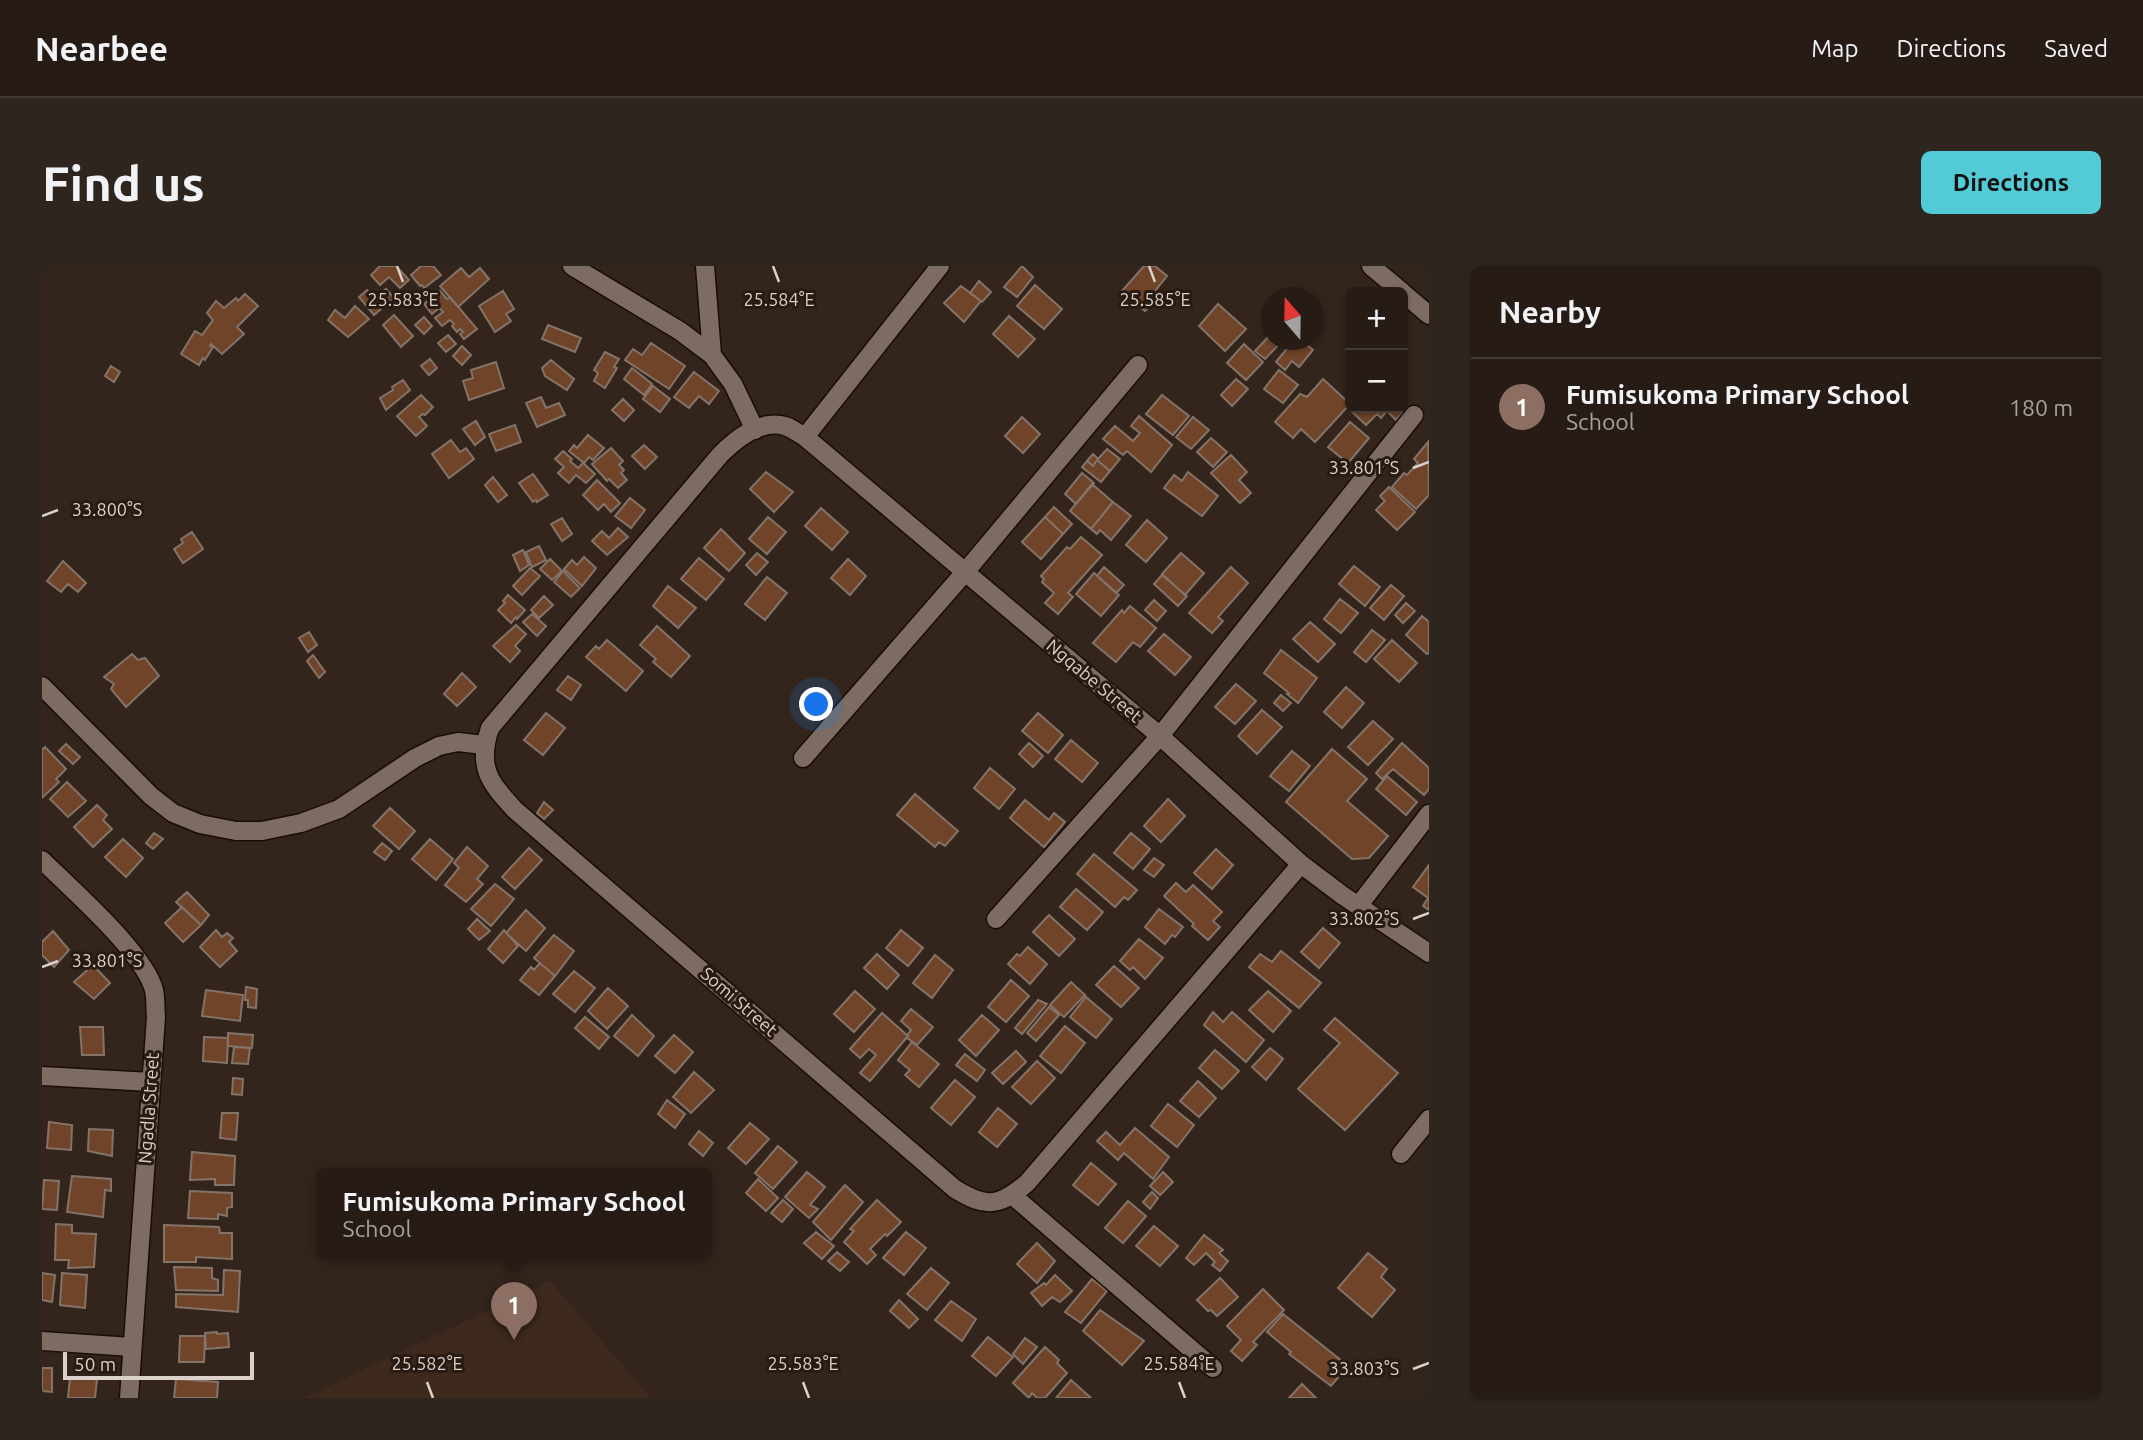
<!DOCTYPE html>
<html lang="en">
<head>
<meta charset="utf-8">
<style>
	:root { --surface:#261c15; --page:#2e251e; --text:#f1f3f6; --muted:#a4a1a0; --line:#423a34; --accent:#52cbd7 }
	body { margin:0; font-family:Ubuntu,sans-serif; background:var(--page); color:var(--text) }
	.controls { position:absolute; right:21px; top:21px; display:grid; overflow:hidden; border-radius:10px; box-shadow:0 2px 5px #0004 }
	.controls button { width:63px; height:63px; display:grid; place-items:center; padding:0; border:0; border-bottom:2px solid var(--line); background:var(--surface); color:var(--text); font:35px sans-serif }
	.compass { position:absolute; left:1219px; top:21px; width:63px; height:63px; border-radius:50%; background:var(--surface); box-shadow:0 2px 5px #0004; rotate:340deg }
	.scale { position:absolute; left:21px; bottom:18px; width:191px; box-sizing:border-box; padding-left:7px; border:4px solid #dad1cb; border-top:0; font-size:19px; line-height:24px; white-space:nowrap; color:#dad1cb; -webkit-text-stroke:5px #291b12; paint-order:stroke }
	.you { position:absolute; left:775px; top:439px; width:24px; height:24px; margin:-18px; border:5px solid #fff; border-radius:50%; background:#1a73e8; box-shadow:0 0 0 10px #1a73e833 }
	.badge { display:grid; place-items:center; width:46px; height:46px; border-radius:50%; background:var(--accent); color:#fff; font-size:23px; font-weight:700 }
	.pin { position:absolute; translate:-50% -58px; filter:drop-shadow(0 2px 4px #0008) }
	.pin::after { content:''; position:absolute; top:37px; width:24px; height:21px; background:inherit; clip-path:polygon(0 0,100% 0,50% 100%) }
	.popup { position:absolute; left:274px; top:902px; width:396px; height:91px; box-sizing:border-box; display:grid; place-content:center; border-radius:10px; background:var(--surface); filter:drop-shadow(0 2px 5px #0005); font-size:23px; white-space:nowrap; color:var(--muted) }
	.popup b { font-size:26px; color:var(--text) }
	.popup::after { content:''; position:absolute; left:50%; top:100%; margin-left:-14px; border:14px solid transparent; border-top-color:var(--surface) }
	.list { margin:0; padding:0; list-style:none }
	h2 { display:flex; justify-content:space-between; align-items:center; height:91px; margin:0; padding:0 28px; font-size:30px }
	h2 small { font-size:23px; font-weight:400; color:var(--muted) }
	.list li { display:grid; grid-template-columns:46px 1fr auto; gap:21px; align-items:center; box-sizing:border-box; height:98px; padding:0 28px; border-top:2px solid var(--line) }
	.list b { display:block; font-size:26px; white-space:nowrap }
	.list p { margin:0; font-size:23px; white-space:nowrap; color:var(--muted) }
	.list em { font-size:23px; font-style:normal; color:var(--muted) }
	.map { position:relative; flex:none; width:1387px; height:1132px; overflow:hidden; border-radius:10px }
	header { display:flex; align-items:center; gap:42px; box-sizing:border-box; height:98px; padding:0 35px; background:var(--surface); border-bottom:2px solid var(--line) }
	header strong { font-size:33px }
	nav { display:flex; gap:38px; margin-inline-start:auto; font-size:24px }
	.intro { display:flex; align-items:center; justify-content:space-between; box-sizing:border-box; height:168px; padding:0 42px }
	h1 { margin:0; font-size:49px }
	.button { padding:18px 32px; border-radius:10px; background:var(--accent); color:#111; font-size:24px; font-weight:700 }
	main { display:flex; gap:42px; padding:0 42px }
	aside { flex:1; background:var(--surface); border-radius:10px; box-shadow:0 2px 5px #0004 }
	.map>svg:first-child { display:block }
</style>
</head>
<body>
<header>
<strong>Nearbee</strong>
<nav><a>Map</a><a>Directions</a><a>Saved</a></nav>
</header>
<div class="intro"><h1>Find us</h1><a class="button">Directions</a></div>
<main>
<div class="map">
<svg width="1387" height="1132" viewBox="0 0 1387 1132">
	<rect width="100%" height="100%" fill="#33251c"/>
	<path fill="#3e2a1d" d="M508 1015 609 1132H262Z"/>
	<path fill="#704428" stroke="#847368" stroke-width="2" d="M338 0H354L367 14 358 22 347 11 338 19 329 9Z
		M379 0H391L399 9 382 22 380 19 378 20 369 9Z
		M980 0 991 11 975 31 962 21Z
		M1102 0H1113L1125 10 1110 29 1114 33 1103 45 1080 25Z
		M419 2 427 11 438 2 447 13 416 41 398 20Z
		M937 15 949 26 940 36 928 27Z
		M993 19 1020 43 1002 63 975 40Z
		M919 20 939 35 922 56 902 37Z
		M344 23 352 32 332 49 317 31 325 24 333 32Z
		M398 25 405 33 408 31 435 63 422 73 418 68 421 66 418 63 415 66 410 60 412 58 408 54 400 60 393 52 401 46 397 42 390 48 382 38Z
		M461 25 472 43 464 48 469 55 453 66 437 40Z
		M203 28 216 40 195 61 202 68 180 88 169 78 168 80 171 81 163 94 161 92 157 99 139 88 153 65 160 69 171 54 165 47 174 35 182 42 194 32 196 35Z
		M1176 38 1204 63 1183 85 1157 60Z
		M313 40 327 53 306 71 286 54 293 44 303 52Z
		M352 49 371 70 359 81 341 59Z
		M967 50 993 73 976 91 951 68Z
		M382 51 390 60 382 68 373 59Z
		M506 59 539 72 533 86 500 73Z
		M1230 67V74H1241L1223 93 1213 85Z
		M406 69 414 78 404 86 396 77Z
		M1252 74H1259L1271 84 1257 101 1250 95 1243 104 1234 96Z
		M609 77 643 100 627 123 583 94 591 83 600 89Z
		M1202 78 1221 96 1204 114 1185 97Z
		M420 80 429 89 420 99 411 90Z
		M563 86 577 93 572 101 575 102 563 122 552 115 556 107 552 104Z
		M388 93 395 102 387 109 379 100Z
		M509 94 532 113 525 124 503 110 500 102Z
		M454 96 462 122 427 134 421 115 431 112 429 104Z
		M69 100 78 106 72 116 63 110Z
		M590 102 610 118 602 129 582 113Z
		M1237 104 1256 119 1241 137 1222 123Z
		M652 106 677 125 667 138 657 130 647 142 632 131Z
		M1194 113 1206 123 1190 140 1179 129Z
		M1281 113 1308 138 1273 176 1259 163 1251 172 1233 156 1258 128 1265 131Z
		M361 114 368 124 344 144 338 132 351 124 350 121Z
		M611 120 628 133 618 146 601 133Z
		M379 129 391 141 383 149 381 148 377 151 385 160 374 170 355 150Z
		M1120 129 1147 150 1131 169 1104 148Z
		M499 131 504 142 517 137 523 149 495 161 484 137Z
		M581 133 592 144 582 155 570 144Z
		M1311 142H1356L1361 147 1354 154 1345 145 1339 152 1335 148 1324 159 1308 144Z
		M1097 150 1130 179 1109 206 1085 185 1081 189 1061 173 1073 160 1091 175 1098 167 1089 160Z
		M980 151 998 168 981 187 963 170Z
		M1151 151 1167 164 1149 183 1134 171Z
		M434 155 443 171 433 179 421 163Z
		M1308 156 1327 172 1306 197 1286 181Z
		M473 159 479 176 454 185 447 168Z
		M546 169 562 182 551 194 547 191 542 197 527 185 532 179 535 182Z
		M1169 172 1185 186 1171 201 1155 186Z
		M409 174 418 186 424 182 432 193 407 212 390 188Z
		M1386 176 1387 229 1374 243 1350 221 1362 207 1365 209 1376 197 1372 193Z
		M602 179 615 191 603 203 590 190Z
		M569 182 581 195 577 199 582 204 579 207 585 214 576 222 567 213 565 215 550 198Z
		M1065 183 1078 193 1068 205 1055 194 1051 200 1045 195 1051 188 1056 193Z
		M521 185 530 193 528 195 536 202 541 197 553 208 544 217 534 209 527 217 516 207 522 201 513 193Z
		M1189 189 1205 206 1197 214 1209 227 1198 237 1169 207Z
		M1055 194 1068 205 1059 216 1040 201 1045 195 1051 200Z
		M724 206 751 226 732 246 708 223Z
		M1146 206 1176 230 1160 250 1122 222 1132 209 1140 215Z
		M1040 207 1052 217 1034 238 1023 228Z
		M491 208 506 229 495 236 494 234 491 236 477 217Z
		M451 211 465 229 456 236 443 219Z
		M555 214 578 237 569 246 562 238 556 244 541 229Z
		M1050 218 1071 236 1049 263 1028 245Z
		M1347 221 1373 246 1355 264 1334 244 1343 235 1338 230Z
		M588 232 603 244 589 262 573 250Z
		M1071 236 1089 250 1069 274 1058 264 1055 268 1049 263Z
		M1012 241 1030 258 1021 268 1003 251Z
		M779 242 806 266 790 284 763 260Z
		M726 251 744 266 725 288 707 273Z
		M1003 251 1021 268 999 293 980 276Z
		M520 252 530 268 520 275 509 258Z
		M1105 254 1125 272 1104 296 1084 279Z
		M576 262 586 271 565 289 550 275 560 265 567 272Z
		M679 263 703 287 687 305 662 282Z
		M150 266 161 283 141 297 132 283 141 277 139 273Z
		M1039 271 1060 289 1026 327 1031 331 1016 348 1003 337 1012 327 1000 316 1002 313 999 310 1025 281 1028 283Z
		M497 280 504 294 490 301 484 286Z
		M481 284 487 299 478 305 471 289Z
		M715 287 726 296 714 309 704 299Z
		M1139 287 1162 307 1143 329 1120 308Z
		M542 291 554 302 540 320 522 303 530 294 535 299Z
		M657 292 682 313 664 334 639 313Z
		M508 293 520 305 510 314 498 303Z
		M806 293 824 310 808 329 789 312Z
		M21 295 44 317 36 326 26 318 19 326 5 315Z
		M1312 300 1338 321 1323 340 1297 318Z
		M1062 301 1082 319 1074 327 1055 310Z
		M1189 301 1206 317 1176 351 1181 355 1170 367 1147 347Z
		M488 302 498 310 480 329 471 320Z
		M521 305 538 322 529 331 512 316Z
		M1052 307 1077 329 1059 350 1034 328Z
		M1120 309 1145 330 1136 340 1112 318Z
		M725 311 745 327 723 354 703 338Z
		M1349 319 1362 330 1342 354 1328 342Z
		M626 320 654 342 636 362 611 340Z
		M466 329 483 344 475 353 474 351 469 357 456 344 463 337 461 335Z
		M502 330 511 339 497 352 489 344Z
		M1298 333 1316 347 1299 367 1282 353Z
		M1112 334 1124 345 1115 355 1103 344Z
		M1364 337 1373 345 1361 357 1353 349Z
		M1088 340 1114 362 1098 381 1091 376 1074 396 1051 377 1080 344 1082 347Z
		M490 348 504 360 495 370 481 356Z
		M1380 350 1387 356V387L1385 388 1364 369Z
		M1268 356 1293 378 1276 396 1251 373Z
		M474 359 484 368 473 380 478 385 468 396 451 380Z
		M615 360 648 390 629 411 611 396 614 393 598 379Z
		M1330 364 1343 374 1324 396 1312 386Z
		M267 366 275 379 266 386 257 372Z
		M1122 368 1149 391 1133 409 1106 385Z
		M565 374 601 405 584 425 544 391 554 380 557 383Z
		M1350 374 1375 397 1357 416 1332 393Z
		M1239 384 1275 412 1256 437 1245 428 1247 427 1222 407Z
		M90 388 96 394 103 392 117 410 84 441 69 423 72 418 62 411Z
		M271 389 283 406 277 412 265 395Z
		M420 407 434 421 415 440 402 428Z
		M526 410 539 419 529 434 515 424Z
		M1194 418 1214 435 1193 458 1173 441Z
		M1304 421 1322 437 1300 462 1282 446Z
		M1239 429 1249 437 1241 445 1232 437Z
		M1220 444 1240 461 1215 488 1196 470Z
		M504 447 523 462 501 489 482 474Z
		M996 447 1021 469 1006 487 980 465Z
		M1331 455 1351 473 1326 499 1306 481Z
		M1029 474 1056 497 1040 516 1013 493Z
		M987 477 1001 490 991 501 977 488Z
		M1360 477 1387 502V523L1382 529 1351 503 1340 513 1334 507Z
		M24 478 38 491 31 498 17 485Z
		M3 481 24 503 14 513 17 516 0 532V484Z
		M1290 483 1325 513 1305 535 1346 570 1327 592 1310 593 1244 536Z
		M1250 485 1268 500 1247 525 1228 510Z
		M948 502 973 523 957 543 932 522Z
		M1345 510 1375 536 1364 549 1334 523Z
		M25 516 44 535 26 551 8 533Z
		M873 528 916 565 903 580 897 576 893 581 855 549Z
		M1126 533 1143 550 1119 576 1102 560Z
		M983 534 1007 554 1012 547 1023 556 1002 581 968 552Z
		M502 536 511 544 502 553 495 547Z
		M55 539 65 549 61 554 70 563 51 581 32 561Z
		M348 542 373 565 357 583 331 560Z
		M112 567 121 573 111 583 104 577Z
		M1089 567 1108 583 1091 603 1072 587Z
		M81 573 101 592 84 611 63 591Z
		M388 573 411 593 394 614 370 593Z
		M340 577 350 585 343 594 332 586Z
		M425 581 446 600 435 613 441 618 424 636 403 619 417 602 412 597Z
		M487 582 500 594 473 623 460 611Z
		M1174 583 1191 599 1170 623 1152 607Z
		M1052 588 1095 624 1086 634 1082 631 1073 641 1035 608Z
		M1112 592 1122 599 1112 611 1102 604Z
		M1387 599V644L1381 640 1386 632 1371 621Z
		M1134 617 1144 626 1151 619 1180 646 1171 655 1178 661 1166 674 1150 660 1152 658 1122 630Z
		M453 618 472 633 449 660 429 643Z
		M1034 623 1061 646 1045 664 1018 641Z
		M145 626 167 649 159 659 134 636Z
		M140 641 159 659 141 676 123 657Z
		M1117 643 1141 661 1133 671 1130 669 1123 678 1103 661Z
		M484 644 503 662 484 685 464 667Z
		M1007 649 1033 673 1017 690 991 666Z
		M435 653 448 665 437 674 426 663Z
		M1281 662 1298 677 1277 702 1259 686Z
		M174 664 180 671 185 667 191 672 187 676 195 685 178 701 158 681Z
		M462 664 476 680 461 697 446 683Z
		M859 664 881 682 866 700 844 682Z
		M11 665 27 684 12 701 0 689V676Z
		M512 669 532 685 513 710 492 692Z
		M1097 673 1121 692 1103 713 1091 701 1088 704 1078 695Z
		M986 681 1005 698 988 718 966 698 975 688 978 690Z
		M1239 685 1279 717 1257 742 1207 701 1218 688 1230 696Z
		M835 688 857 709 845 723 822 702Z
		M893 689 911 704 890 732 871 717Z
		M498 697 513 710 497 729 478 714 489 701 492 704Z
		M51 699 68 717 52 733 32 716Z
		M1072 700 1097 722 1079 741 1054 719Z
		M532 705 553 722 533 746 511 728Z
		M969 714 987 730 964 756 946 741Z
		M1029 716 1043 729 1022 751 1008 739Z
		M204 721 215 723 214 742 206 741V734H203Z
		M566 722 586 740 565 763 546 745Z
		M164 724 201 729 198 755 160 750Z
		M813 725 833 743 812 766 792 748Z
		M1226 725 1249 745 1231 766 1207 744Z
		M1044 731 1070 753 1054 772 1028 751Z
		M996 734 1005 738 980 768 973 762Z
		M1007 741 1017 749 994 775 985 767Z
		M869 743 891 761 875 779 865 772V769L869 764 859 755Z
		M1171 746 1181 756 1190 746 1222 774 1204 796 1162 759Z
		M840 747 866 770 828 815 818 807 834 789 827 783 818 792 808 783Z
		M590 749 612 770 596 790 572 770Z
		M940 749 957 764 934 790 917 774Z
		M543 751 567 771 557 783 533 762Z
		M1293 752 1356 807 1303 864 1256 823 1298 777 1282 764Z
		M1023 760 1043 777 1019 807 998 790Z
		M38 761H61L62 789H40Z
		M186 767 211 769 210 782 186 780Z
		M632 769 651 786 633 807 613 790Z
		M162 771 186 772 185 797 161 795Z
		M870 776 897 798 877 821 863 809 868 804 856 794Z
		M192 781 208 782 206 798 190 797Z
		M1228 782 1241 793 1224 814 1210 801Z
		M1173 784 1197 805 1180 823 1157 802Z
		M974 785 984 796 961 818 950 807Z
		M923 788 943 804 935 815 914 799Z
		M995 795 1013 812 989 838 970 821Z
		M652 806 672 824 649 847 631 831Z
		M191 812 201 813 200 829 190 828Z
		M913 814 933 831 909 859 889 842Z
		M1156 815 1174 832 1157 851 1138 835Z
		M625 834 643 848 633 862 616 848Z
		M1126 838 1152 859 1135 881 1109 860Z
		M956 842 975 858 955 881 937 866Z
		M180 847H196L194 874 178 872Z
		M7 856 30 859 29 884 5 882Z
		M708 857 727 873 704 898 686 882Z
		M1093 862 1127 891 1111 913 1082 887 1076 894 1055 875 1064 866 1078 879Z
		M47 863 71 864 70 890 46 885Z
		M657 865 671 877 661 890 647 878Z
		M736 880 755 896 731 923 713 907Z
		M150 886 193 890 192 919H173V913L148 914Z
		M1049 897 1074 918 1056 939 1031 919Z
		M765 906 783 921 768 939 776 943 767 952 743 931Z
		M1121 906 1131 916 1118 929 1108 920Z
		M30 910 69 913V925L63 924 61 951 25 946Z
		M716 913 736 932 724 945 704 927Z
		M2 914 17 915 15 944 0 943Z
		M803 919 821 936 789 974 771 956Z
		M148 925 190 927V941L185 942V950L176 948V953L146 952Z
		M1110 926 1116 932 1108 943 1101 936Z
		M741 934 751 943 740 956 729 947Z
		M835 934 859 956 845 970 843 968 828 983 834 989 825 998 802 976 812 965 808 963Z
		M1086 935 1104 950 1081 977 1063 962Z
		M14 958 30 959V967L54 968 52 1001 26 1002 27 994H13Z
		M122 959 177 961 178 967H190V993L154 991V996H122Z
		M1112 960 1136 980 1118 1000 1094 980Z
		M774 966 792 980 780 993 762 977Z
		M864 966 884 982 862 1009 841 992Z
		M1162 969 1181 984 1177 987 1186 995 1178 1005 1170 999 1173 996 1164 987 1152 999 1144 992Z
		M995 977 1013 995 995 1017 975 998Z
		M795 986 807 996 798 1005 786 995Z
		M1326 987 1345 1003 1339 1011 1353 1024 1330 1051 1296 1022Z
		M132 1001 170 1002V1012L176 1014V1025L134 1024Z
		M889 1002 907 1017 885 1044 865 1028Z
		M182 1004 198 1005 196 1046 134 1041V1028L181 1029Z
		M0 1007 13 1009 10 1036 0 1034Z
		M20 1007 45 1009 43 1042 18 1039Z
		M1013 1009 1030 1025 1018 1036 1010 1031 1000 1040 989 1027 1002 1017 1004 1019Z
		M1178 1012 1196 1031 1175 1050 1169 1044 1166 1045 1155 1034Z
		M1050 1013 1065 1025 1039 1057 1023 1046Z
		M1221 1023 1242 1044 1211 1076 1215 1079 1200 1095 1189 1085 1199 1074 1185 1060Z
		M857 1034 876 1053 867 1062 848 1045Z
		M909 1035 934 1053 920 1075 893 1054Z
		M1058 1044 1102 1075 1080 1099 1041 1065Z
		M1241 1048 1306 1100 1289 1120 1247 1088 1249 1086 1225 1066Z
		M175 1066V1068L186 1067 187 1081 164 1083 163 1067Z
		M138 1070H163L162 1096H137Z
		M946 1071 971 1091 954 1110 930 1090Z
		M983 1072 995 1081 981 1098 971 1088Z
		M1003 1081 1017 1094 1015 1097 1025 1107 1003 1132H995L990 1127 987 1132 971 1117Z
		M0 1102H10V1126L0 1125Z
		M28 1111 55 1113 53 1132H26Z
		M134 1113 176 1116 175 1132H132Z
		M1029 1114 1049 1132H1014Z
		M1260 1118 1274 1132H1247Z"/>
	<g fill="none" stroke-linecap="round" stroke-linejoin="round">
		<defs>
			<path id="minor" d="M530 0 638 65 670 89 691 118 713 164
				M663 0 670 89
				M1329 0 1360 26
				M1361 27 1387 49
				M763 171 898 0
				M0 420 109 530 131 547 158 558 194 565H220L259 557 297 543 373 492 397 480 416 476 442 479
				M761 492 924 305 1096 99
				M0 594C29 623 102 686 112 724 114 733 113 743 114 751L87 1132
				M1259 598 985 917C957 941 944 942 913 923L473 544C447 516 435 501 448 462L678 189C694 173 718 153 743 160 750 162 757 168 763 171L1118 470 1259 598 1300 629 1387 687
				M1317 639 1387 548
				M954 653 1118 470 1372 149
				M0 810 109 816
				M1359 888 1387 853
				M970 929 1171 1102
				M0 1075 90 1081"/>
		</defs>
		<use href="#minor" stroke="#1a0d06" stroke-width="21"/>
		<use href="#minor" stroke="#7c6c61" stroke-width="18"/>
	</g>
	<path fill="none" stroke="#dad1cb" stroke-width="2.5" d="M355 0 361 16M731 0 737 16M1107 0 1113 16M1371 202 1387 196M0 250 16 244M1371 653 1387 647M0 701 16 695M1371 1103 1387 1097M385 1116 391 1132M761 1116 767 1132M1137 1116 1143 1132"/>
	<g text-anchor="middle" stroke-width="6" stroke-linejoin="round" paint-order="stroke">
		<g font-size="18" fill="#dad1cb" stroke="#291b12">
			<text transform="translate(1052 415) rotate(40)" y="6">Ngqabe Street</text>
			<text transform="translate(697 736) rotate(41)" y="6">Somi Street</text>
			<text transform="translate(107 842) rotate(-86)" y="6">Ngadla Street</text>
		</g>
	</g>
	<g font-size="18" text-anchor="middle" fill="#dad1cb" stroke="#291b12" stroke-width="6" stroke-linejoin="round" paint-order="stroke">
		<text x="361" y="40">25.583°E</text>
		<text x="737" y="40">25.584°E</text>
		<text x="1113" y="40">25.585°E</text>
		<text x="1322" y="208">33.801°S</text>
		<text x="65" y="250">33.800°S</text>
		<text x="1322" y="659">33.802°S</text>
		<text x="65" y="701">33.801°S</text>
		<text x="385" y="1104">25.582°E</text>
		<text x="761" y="1104">25.583°E</text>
		<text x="1137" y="1104">25.584°E</text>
		<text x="1322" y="1109">33.803°S</text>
	</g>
</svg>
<div class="controls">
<button>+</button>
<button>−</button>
</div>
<svg class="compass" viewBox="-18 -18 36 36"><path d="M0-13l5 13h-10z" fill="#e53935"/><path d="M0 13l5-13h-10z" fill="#a4a1a0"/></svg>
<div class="scale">50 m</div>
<div class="you"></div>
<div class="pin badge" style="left:472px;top:1074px;background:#8d6e63">1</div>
<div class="popup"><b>Fumisukoma Primary School</b>School</div>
</div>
<aside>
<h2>Nearby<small></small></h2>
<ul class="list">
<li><span class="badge" style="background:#8d6e63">1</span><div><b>Fumisukoma Primary School</b><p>School</p></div><em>180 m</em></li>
</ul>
</aside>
</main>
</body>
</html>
